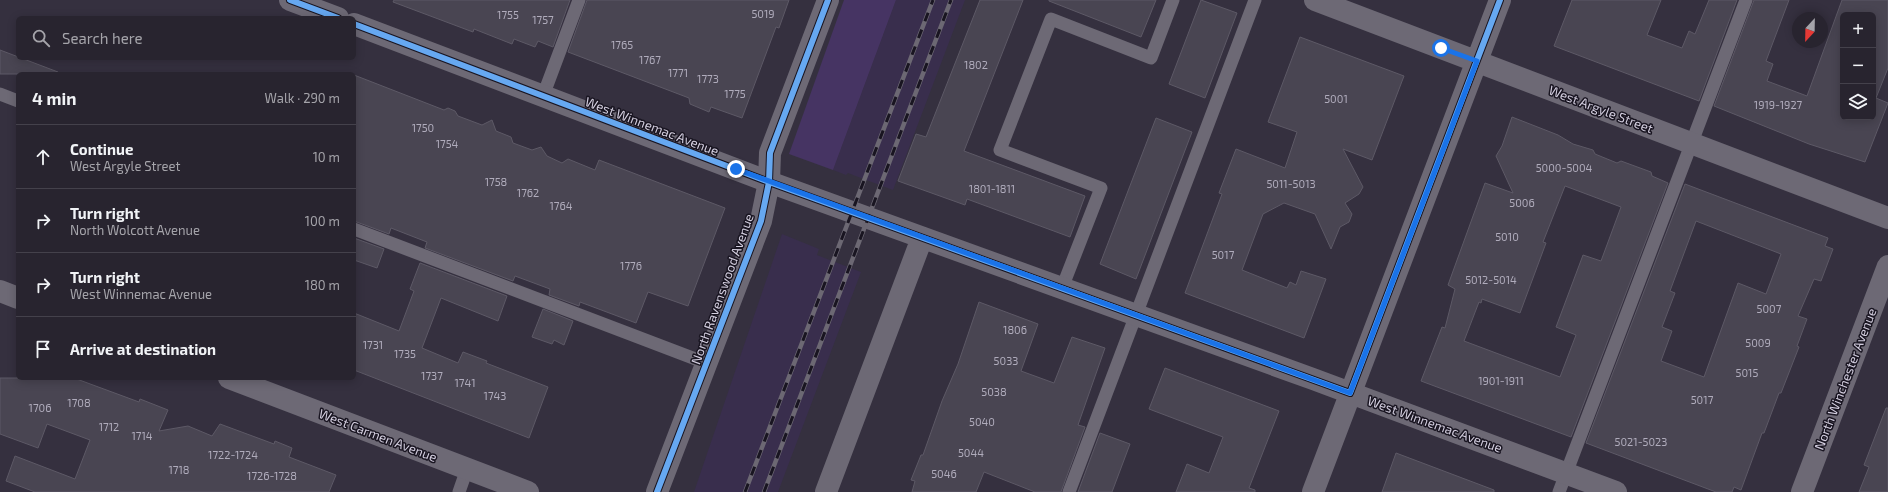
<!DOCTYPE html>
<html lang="en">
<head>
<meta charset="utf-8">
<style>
	:root { --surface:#28242f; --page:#302c37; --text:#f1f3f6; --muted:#a5a4aa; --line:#44414b }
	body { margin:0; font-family:"Exo 2",sans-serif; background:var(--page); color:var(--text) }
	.controls { position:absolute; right:12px; top:12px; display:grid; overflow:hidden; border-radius:6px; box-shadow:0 2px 10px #0003 }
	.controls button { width:36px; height:36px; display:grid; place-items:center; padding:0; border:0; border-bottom:1px solid var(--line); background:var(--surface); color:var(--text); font:20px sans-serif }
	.compass { position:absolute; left:1792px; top:12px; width:36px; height:36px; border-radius:50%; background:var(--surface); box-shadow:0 2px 10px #0003; rotate:202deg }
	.stop { position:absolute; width:12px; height:12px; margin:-9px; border:3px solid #1a73e8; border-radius:50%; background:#fff }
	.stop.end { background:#1a73e8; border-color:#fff; box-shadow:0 1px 4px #0008 }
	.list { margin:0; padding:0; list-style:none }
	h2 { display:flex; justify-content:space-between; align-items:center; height:52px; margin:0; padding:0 16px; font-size:17px }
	h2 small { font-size:13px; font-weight:400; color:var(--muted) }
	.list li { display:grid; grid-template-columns:26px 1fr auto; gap:12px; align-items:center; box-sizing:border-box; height:64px; padding:0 16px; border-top:1px solid var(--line) }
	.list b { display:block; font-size:15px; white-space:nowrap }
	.list p { margin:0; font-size:13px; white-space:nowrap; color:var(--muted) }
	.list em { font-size:13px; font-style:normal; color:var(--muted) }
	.icon { flex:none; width:22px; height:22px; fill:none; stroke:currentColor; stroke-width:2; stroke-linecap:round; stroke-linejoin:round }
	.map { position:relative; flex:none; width:1888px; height:492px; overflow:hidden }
	.search { position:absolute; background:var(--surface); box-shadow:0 2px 10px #0003; left:16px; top:16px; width:340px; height:44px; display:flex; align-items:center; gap:10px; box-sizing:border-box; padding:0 14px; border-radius:6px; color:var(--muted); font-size:15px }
	.panel { position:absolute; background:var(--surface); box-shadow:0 2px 10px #0003; left:16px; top:72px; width:340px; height:308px; border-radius:6px }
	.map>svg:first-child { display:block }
</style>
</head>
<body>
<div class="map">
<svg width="1888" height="492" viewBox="0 0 1888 492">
	<rect width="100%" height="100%" fill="#35303f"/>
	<path fill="#392e4d" d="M896 0H965L893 190 853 175 848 173 846 175 833 170Z
		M782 234 819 249 817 255 822 257 861 272 778 492H694Z"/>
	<path fill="#463463" d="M844 0H896L833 170 789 154Z"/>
	<path fill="#494552" stroke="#5d5966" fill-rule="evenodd" d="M394 0H570L553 47 538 41 535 47 514 39 512 44 474 29 473 32 393 2Z
		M587 0H789L779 28 776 27 742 118 711 107 709 112 690 104 689 98 568 52Z
		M980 0H1023L964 151 1085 196 1070 237 967 199 965 205 898 181 916 134 926 137Z
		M1049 0H1156L1141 37 1049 1Z
		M1201 0 1237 13 1205 98 1169 84Z
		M1572 0H1661L1647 35 1682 48 1689 31 1695 34 1709 0H1737L1699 101 1554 46Z
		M1754 0H1789L1766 61 1773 64 1767 81 1807 96 1842 0H1888V68L1876 98 1888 103 1865 162 1809 144 1714 106ZM1843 15H1873V117H1843Z
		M1300 37 1404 76 1372 160 1343 149 1363 187 1359 194 1345 203 1352 214 1349 222 1340 227 1331 249 1315 214 1284 203 1263 214 1242 270 1287 288 1290 282 1296 285 1301 271 1326 279 1304 338 1185 293 1222 194 1219 193 1236 149 1285 168 1297 132 1268 122Z
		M0 50 58 72V74H0Z
		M354 75 444 110 448 108 455 111 458 116 482 125 492 120 496 131 511 137 513 143 532 150 541 147 547 156 562 163 568 159 595 170 599 160 725 208 688 306 648 292 636 323 580 302 579 306 549 295 550 289 515 276 513 281 425 248 427 242 391 228 389 234 354 221Z
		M1512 117 1558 135 1573 144 1593 150 1595 154 1617 163 1621 161 1651 172 1652 176 1668 183 1571 437 1421 381 1442 327 1445 328 1455 289 1448 285 1485 183 1513 193 1496 156 1502 146ZM1565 186 1621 207 1601 261 1583 255 1556 327 1576 335 1560 377 1464 341 1479 302 1481 303 1482 299 1520 313 1546 243 1543 242Z
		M1156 118 1192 132 1136 279 1100 264Z
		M1685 184 1828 238 1825 246 1833 249 1821 281 1814 279 1798 316 1807 319 1797 346 1799 347 1781 393H1779L1764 433H1762L1741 490 1734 487 1732 492H1716L1586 443ZM1696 221 1781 254 1766 294 1738 283 1704 377 1661 361 1672 331 1662 327 1675 293 1670 291Z
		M354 238 384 249 377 268 354 260Z
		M420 263 507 296 498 321 441 298 422 348 458 363 463 352 487 361 486 363 548 387 529 438 354 370V313L399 331 414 291 410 289Z
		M979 302 1038 324 1021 371 1054 383 1072 337 1105 348 1078 425 1085 427 1061 492H1035L984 472 976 492H912L915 481 911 480 921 455H923L942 401 958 364Z
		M543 309 573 321 564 345 554 340 552 344 532 337Z
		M1165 368 1279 411 1249 488 1255 490V492H1176L1187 464 1209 473 1223 437 1149 409Z
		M0 378H74L139 402 140 399 168 410 159 431 188 426 212 436 220 424 274 444 275 441 292 448 289 457 336 475 329 492H35L6 481 15 456 75 479 90 440 47 424 38 448 0 434Z
		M1886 408H1888V492H1859L1869 467 1864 465Z
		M1100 433 1130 444 1112 492H1078Z
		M1396 453 1494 490V492H1382Z"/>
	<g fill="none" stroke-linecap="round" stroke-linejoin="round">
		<path stroke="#6d6975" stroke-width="13" d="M0 94 18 101
			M543 96 579 0
			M354 229 706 363
			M1062 288 1101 188 1000 150 1051 19 1151 58 1173 0
			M459 492 467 469
			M1069 492 1255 0
			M1559 492 1746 0"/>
		<path stroke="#6d6975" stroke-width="22" d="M290 0 338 18
			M1315 0 1888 218
			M354 24 769 182 1313 379 1616 492
			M0 291 18 298
			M229 378 528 492
			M826 492 922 238
			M1313 492 1500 0
			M1802 492 1888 266"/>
		<path stroke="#6d6975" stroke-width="22" d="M657 492 761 221 769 182 770 153 828 0"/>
		<defs>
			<path id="rail" d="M745 492 933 0
				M764 492 951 0"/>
		</defs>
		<use href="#rail" stroke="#6c6873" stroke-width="4.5"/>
		<use href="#rail" stroke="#191521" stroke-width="3" stroke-dasharray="9" stroke-linecap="butt"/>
		<defs>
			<path id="cycleway" d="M290 0 338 18
				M354 24 769 182 1350 393 1500 0
				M657 492 761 221 769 182 770 153 828 0"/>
		</defs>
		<use href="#cycleway" stroke="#191521" stroke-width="8"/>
		<use href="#cycleway" stroke="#66a8f1" stroke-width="6"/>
	</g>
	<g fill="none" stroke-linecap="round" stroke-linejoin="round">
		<path stroke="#1a73e8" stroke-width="5" d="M736 169 1350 393 1477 61 1441 48"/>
	</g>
	<g text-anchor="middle" stroke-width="3" stroke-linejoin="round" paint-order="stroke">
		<g font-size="11" fill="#b0acbc">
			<text x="763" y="18">5019</text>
			<text x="508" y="19">1755</text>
			<text x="543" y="24">1757</text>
			<text x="622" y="49">1765</text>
			<text x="650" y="64">1767</text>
			<text x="976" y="69">1802</text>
			<text x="678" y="77">1771</text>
			<text x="708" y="83">1773</text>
			<text x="735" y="98">1775</text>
			<text x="1336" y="103">5001</text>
			<text x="1778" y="109">1919-1927</text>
			<text x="423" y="132">1750</text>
			<text x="447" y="148">1754</text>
			<text x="1564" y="172">5000-5004</text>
			<text x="496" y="186">1758</text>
			<text x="1291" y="188">5011-5013</text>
			<text x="992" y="193">1801-1811</text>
			<text x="528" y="197">1762</text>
			<text x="1522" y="207">5006</text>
			<text x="561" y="210">1764</text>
			<text x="1507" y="241">5010</text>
			<text x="1223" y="259">5017</text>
			<text x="631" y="270">1776</text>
			<text x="1491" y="284">5012-5014</text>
			<text x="1769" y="313">5007</text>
			<text x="1015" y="334">1806</text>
			<text x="1758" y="347">5009</text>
			<text x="373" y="349">1731</text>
			<text x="405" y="358">1735</text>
			<text x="1006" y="365">5033</text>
			<text x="1747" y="377">5015</text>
			<text x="432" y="380">1737</text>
			<text x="1501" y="385">1901-1911</text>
			<text x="465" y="387">1741</text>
			<text x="994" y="396">5038</text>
			<text x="495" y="400">1743</text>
			<text x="1702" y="404">5017</text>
			<text x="79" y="407">1708</text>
			<text x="40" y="412">1706</text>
			<text x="982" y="426">5040</text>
			<text x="109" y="431">1712</text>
			<text x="142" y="440">1714</text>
			<text x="1641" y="446">5021-5023</text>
			<text x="971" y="457">5044</text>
			<text x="233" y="459">1722-1724</text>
			<text x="179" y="474">1718</text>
			<text x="944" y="478">5046</text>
			<text x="272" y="480">1726-1728</text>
		</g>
		<g font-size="13" fill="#d3cedf" stroke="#191521">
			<text transform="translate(1601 109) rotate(21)" y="5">West Argyle Street</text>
			<text transform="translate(652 126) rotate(21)" y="5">West Winnemac Avenue</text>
			<text transform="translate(722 289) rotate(-70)" y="5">North Ravenswood Avenue</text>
			<text transform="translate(1845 379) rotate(-69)" y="5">North Winchester Avenue</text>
			<text transform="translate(1435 424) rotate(20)" y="5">West Winnemac Avenue</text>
			<text transform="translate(378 435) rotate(21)" y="5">West Carmen Avenue</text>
		</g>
	</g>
</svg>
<div class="controls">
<button>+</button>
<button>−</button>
<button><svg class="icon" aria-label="layers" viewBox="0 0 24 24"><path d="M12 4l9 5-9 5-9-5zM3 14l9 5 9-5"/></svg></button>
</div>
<svg class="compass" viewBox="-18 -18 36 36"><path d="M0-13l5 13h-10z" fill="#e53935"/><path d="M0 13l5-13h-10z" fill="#a5a4aa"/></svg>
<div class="stop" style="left:1441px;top:48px"></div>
<div class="stop end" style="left:736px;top:169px"></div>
<div class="search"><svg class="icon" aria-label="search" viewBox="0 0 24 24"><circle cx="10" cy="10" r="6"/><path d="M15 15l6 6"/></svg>Search here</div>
<section class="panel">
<h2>4 min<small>Walk · 290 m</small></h2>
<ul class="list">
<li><svg class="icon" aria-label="ahead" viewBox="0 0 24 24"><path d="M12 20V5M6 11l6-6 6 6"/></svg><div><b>Continue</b><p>West Argyle Street</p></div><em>10 m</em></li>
<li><svg class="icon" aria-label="right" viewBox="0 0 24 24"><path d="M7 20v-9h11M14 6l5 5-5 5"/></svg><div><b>Turn right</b><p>North Wolcott Avenue</p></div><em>100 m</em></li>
<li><svg class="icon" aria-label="right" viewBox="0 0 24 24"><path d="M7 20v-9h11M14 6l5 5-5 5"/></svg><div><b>Turn right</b><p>West Winnemac Avenue</p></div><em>180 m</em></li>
<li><svg class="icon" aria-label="arrive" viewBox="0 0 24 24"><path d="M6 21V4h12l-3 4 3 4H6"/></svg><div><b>Arrive at destination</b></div></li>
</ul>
</section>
</div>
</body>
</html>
